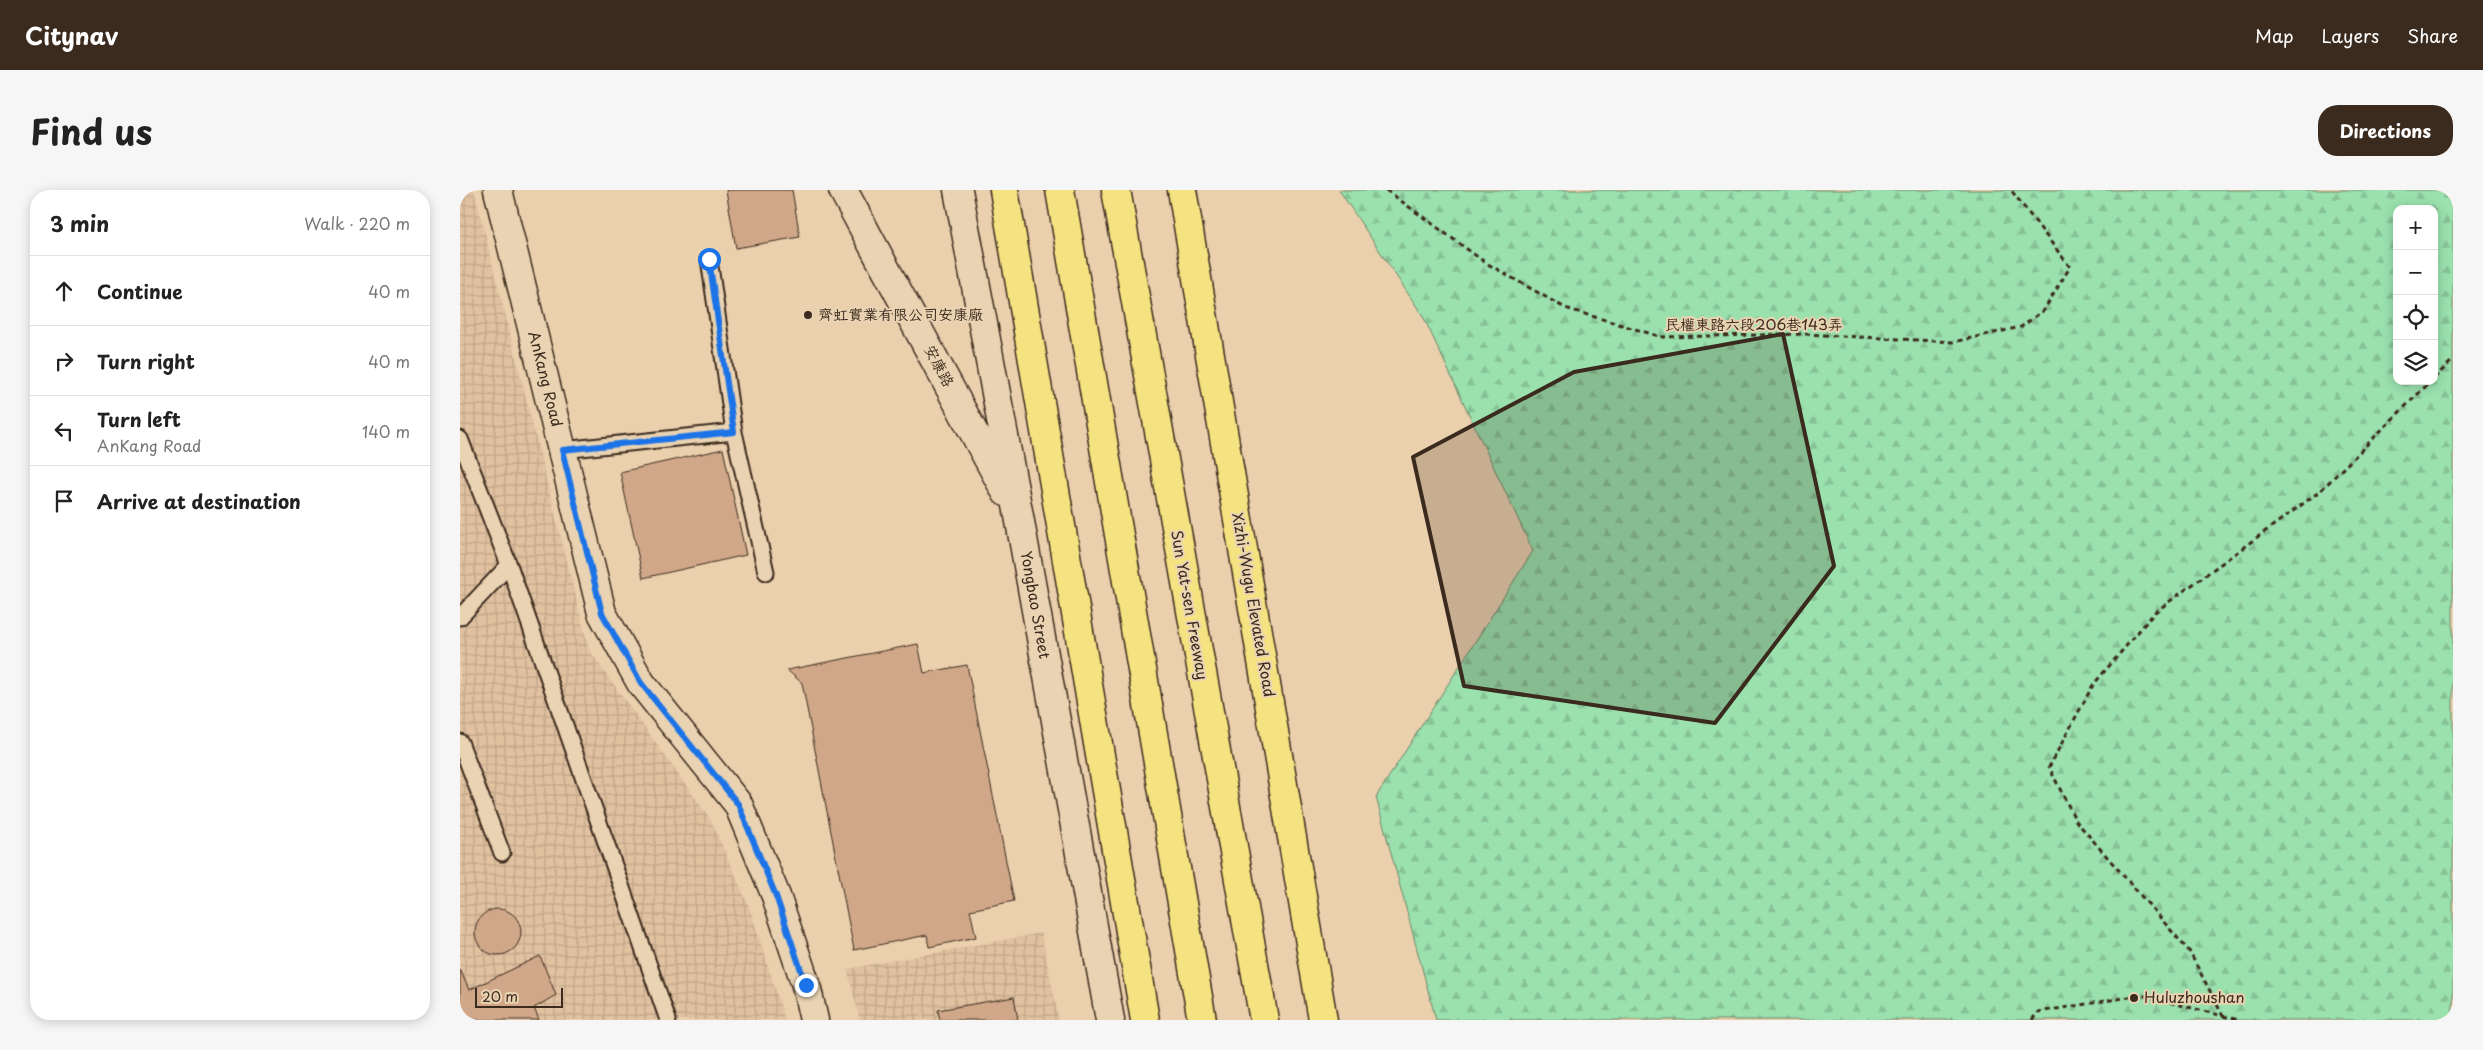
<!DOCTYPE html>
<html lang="en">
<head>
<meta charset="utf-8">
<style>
	:root { --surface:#fff; --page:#f6f6f6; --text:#222; --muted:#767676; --line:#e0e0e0; --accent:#3b2a1e }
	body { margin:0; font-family:"Playpen Sans","LXGW WenKai TC",sans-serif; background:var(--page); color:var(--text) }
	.controls { position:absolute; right:15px; top:15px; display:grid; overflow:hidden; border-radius:10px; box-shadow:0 2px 12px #0003 }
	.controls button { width:45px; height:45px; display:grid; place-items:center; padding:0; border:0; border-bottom:1px solid var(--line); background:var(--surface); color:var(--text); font:25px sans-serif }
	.scale { position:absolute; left:15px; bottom:12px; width:88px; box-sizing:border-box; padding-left:5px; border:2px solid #3b2a1e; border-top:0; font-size:14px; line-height:18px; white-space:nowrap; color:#3b2a1e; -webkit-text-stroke:4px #e9d3b2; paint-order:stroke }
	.stop { position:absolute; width:15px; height:15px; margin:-11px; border:4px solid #1a73e8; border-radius:50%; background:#fff }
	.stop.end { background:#1a73e8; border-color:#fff; box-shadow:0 1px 5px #0008 }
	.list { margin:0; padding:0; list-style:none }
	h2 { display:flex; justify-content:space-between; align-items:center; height:65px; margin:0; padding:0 20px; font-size:21px }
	h2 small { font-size:16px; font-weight:400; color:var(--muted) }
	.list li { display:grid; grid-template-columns:32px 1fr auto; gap:15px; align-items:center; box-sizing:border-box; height:70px; padding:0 20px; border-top:1px solid var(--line) }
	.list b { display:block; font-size:19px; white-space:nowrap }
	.list p { margin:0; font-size:16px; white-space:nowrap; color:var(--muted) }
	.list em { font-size:16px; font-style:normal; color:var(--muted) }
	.icon { flex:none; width:28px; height:28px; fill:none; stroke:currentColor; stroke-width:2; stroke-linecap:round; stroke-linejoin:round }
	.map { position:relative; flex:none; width:1993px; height:830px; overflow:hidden; border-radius:20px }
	header { display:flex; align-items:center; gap:30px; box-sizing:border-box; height:70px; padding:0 25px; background:var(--accent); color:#fff }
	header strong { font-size:24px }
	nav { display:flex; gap:28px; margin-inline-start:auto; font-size:18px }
	.intro { display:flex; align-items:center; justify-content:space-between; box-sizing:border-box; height:120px; padding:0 30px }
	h1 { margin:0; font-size:35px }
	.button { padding:12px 22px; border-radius:20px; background:var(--accent); color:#fff; font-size:18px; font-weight:700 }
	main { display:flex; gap:30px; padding:0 30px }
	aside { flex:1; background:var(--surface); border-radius:20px; box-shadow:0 2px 12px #0003 }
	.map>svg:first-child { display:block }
</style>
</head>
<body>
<header>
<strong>Citynav</strong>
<nav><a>Map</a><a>Layers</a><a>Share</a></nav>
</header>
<div class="intro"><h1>Find us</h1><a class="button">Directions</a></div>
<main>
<aside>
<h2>3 min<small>Walk · 220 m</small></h2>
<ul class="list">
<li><svg class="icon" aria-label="ahead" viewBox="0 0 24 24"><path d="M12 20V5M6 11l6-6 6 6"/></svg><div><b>Continue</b></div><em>40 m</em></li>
<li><svg class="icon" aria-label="right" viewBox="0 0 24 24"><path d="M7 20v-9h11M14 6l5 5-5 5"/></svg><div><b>Turn right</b></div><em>40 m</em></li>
<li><svg class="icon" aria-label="left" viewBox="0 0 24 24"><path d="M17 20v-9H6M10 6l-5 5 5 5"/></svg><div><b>Turn left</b><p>AnKang Road</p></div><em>140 m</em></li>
<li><svg class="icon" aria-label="arrive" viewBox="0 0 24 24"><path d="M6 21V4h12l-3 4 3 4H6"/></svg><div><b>Arrive at destination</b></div></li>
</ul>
</aside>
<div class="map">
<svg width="1993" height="830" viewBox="0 0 1993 830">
	<defs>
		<pattern id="industrial-grid" width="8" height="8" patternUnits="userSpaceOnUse" patternTransform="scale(1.25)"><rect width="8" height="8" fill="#e0c1a0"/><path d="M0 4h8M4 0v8" fill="none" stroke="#c1a689"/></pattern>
		<pattern id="forest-firs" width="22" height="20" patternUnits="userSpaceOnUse" patternTransform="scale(1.25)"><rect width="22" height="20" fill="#9ae1ae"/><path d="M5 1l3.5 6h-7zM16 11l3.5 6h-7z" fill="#86c195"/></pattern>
	</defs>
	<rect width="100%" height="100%" fill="#ebd0ae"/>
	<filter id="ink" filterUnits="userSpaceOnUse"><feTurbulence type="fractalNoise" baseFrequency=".02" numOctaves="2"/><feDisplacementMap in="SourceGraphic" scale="10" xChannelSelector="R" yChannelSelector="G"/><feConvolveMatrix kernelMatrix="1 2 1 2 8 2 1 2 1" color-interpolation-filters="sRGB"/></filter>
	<g filter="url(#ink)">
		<path fill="url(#industrial-grid)" d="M0 0H14L129 460 251 630 290 719 325 830H0Z
			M581 743 599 830H400L387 779Z"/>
		<path fill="url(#forest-firs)" stroke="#6a8666" fill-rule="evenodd" d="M879 0H1993V830H976L916 607 1073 361 963 126ZM1937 19H1974V191H1937Z"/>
		<path fill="#d0a889" stroke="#3b2a1e" d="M266 0H332L340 47 276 58Z
			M263 259 286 365 183 388 160 282Z
			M458 454 464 483 507 475 554 711 510 720 516 747 469 757 467 745 394 760 342 493 327 480Z
			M15 742a23 23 0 1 1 46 0a23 23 0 1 1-46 0Z
			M80 766 96 805 74 818 79 830H0V779L9 800Z
			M554 807 558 830H480L478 820Z"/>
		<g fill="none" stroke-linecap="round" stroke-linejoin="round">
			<defs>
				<path id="lane" d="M274 242 306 382
					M0 249 49 375 208 830
					M102 260 274 242 249 69
					M0 427 49 375
					M0 552 42 663"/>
				<path id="street" d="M38 0 142 423 181 493 278 614 316 706 346 795 354 830
					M383 0 546 302
					M498 0 559 326 650 830"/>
				<path id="highway" d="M544 0 685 830
					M600 0 742 830
					M656 0 804 830
					M722 0 863 830"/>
			</defs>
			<use href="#lane" stroke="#3b2a1e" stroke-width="19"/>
			<use href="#street" stroke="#3b2a1e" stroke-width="31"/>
			<use href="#highway" stroke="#3b2a1e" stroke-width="31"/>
			<path stroke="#3b2a1e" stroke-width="3" stroke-dasharray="5 4" stroke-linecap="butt" d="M926 0 1026 73 1105 118 1202 147 1346 144 1493 152 1561 137 1584 120 1610 77 1551 0
				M1974 188 1993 170
				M1763 826 1779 830
				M1572 830 1578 822 1681 805 1763 826 1729 761 1616 631 1589 577 1633 495 1695 422 1859 302 1971 191"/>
			<use href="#lane" stroke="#e9d3b2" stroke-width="15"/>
			<use href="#street" stroke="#e9d3b2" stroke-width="28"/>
			<use href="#highway" stroke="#f5e382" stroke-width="28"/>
		</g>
	</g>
	<g fill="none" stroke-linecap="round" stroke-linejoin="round" filter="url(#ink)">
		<path stroke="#1a73e8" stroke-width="6" d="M249 69 274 242 102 260 142 423 181 493 278 614 316 706 346 795"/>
	</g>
	<path fill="#3b2a1e" fill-opacity="0.2" stroke="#3b2a1e" stroke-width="4" stroke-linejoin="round" d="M1323 144 1374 376 1255 533 1004 496 953 267 1114 182Z"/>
	<g fill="#3b2a1e" stroke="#e9d3b2" stroke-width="2">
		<circle cx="348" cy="125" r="5"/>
		<circle cx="1674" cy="808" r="5"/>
	</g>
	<g text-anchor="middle" stroke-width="4" stroke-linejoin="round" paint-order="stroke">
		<g font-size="15" fill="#3b2a1e" stroke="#e9d3b2" text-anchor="start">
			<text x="358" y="130">齊虹實業有限公司安康廠</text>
			<text x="1684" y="813">Huluzhoushan</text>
		</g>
		<g font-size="15" fill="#3b2a1e" stroke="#e9d3b2">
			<text x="1294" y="140">民權東路六段206巷143弄</text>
			<text transform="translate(479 176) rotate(62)" y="5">安康路</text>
			<text transform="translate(85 189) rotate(76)" y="5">AnKang Road</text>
			<text transform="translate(575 415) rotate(80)" y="5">Yongbao Street</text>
			<text transform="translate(729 415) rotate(80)" y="5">Sun Yat-sen Freeway</text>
			<text transform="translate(793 415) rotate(80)" y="5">Xizhi-Wugu Elevated Road</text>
		</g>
	</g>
</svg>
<div class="controls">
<button>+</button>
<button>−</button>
<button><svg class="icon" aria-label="locate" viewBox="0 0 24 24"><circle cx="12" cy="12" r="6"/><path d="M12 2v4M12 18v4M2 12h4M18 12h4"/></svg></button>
<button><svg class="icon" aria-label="layers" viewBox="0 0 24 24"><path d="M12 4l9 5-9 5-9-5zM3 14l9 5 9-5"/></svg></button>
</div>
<div class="scale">20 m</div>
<div class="stop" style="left:249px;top:69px"></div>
<div class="stop end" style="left:346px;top:795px"></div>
</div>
</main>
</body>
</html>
